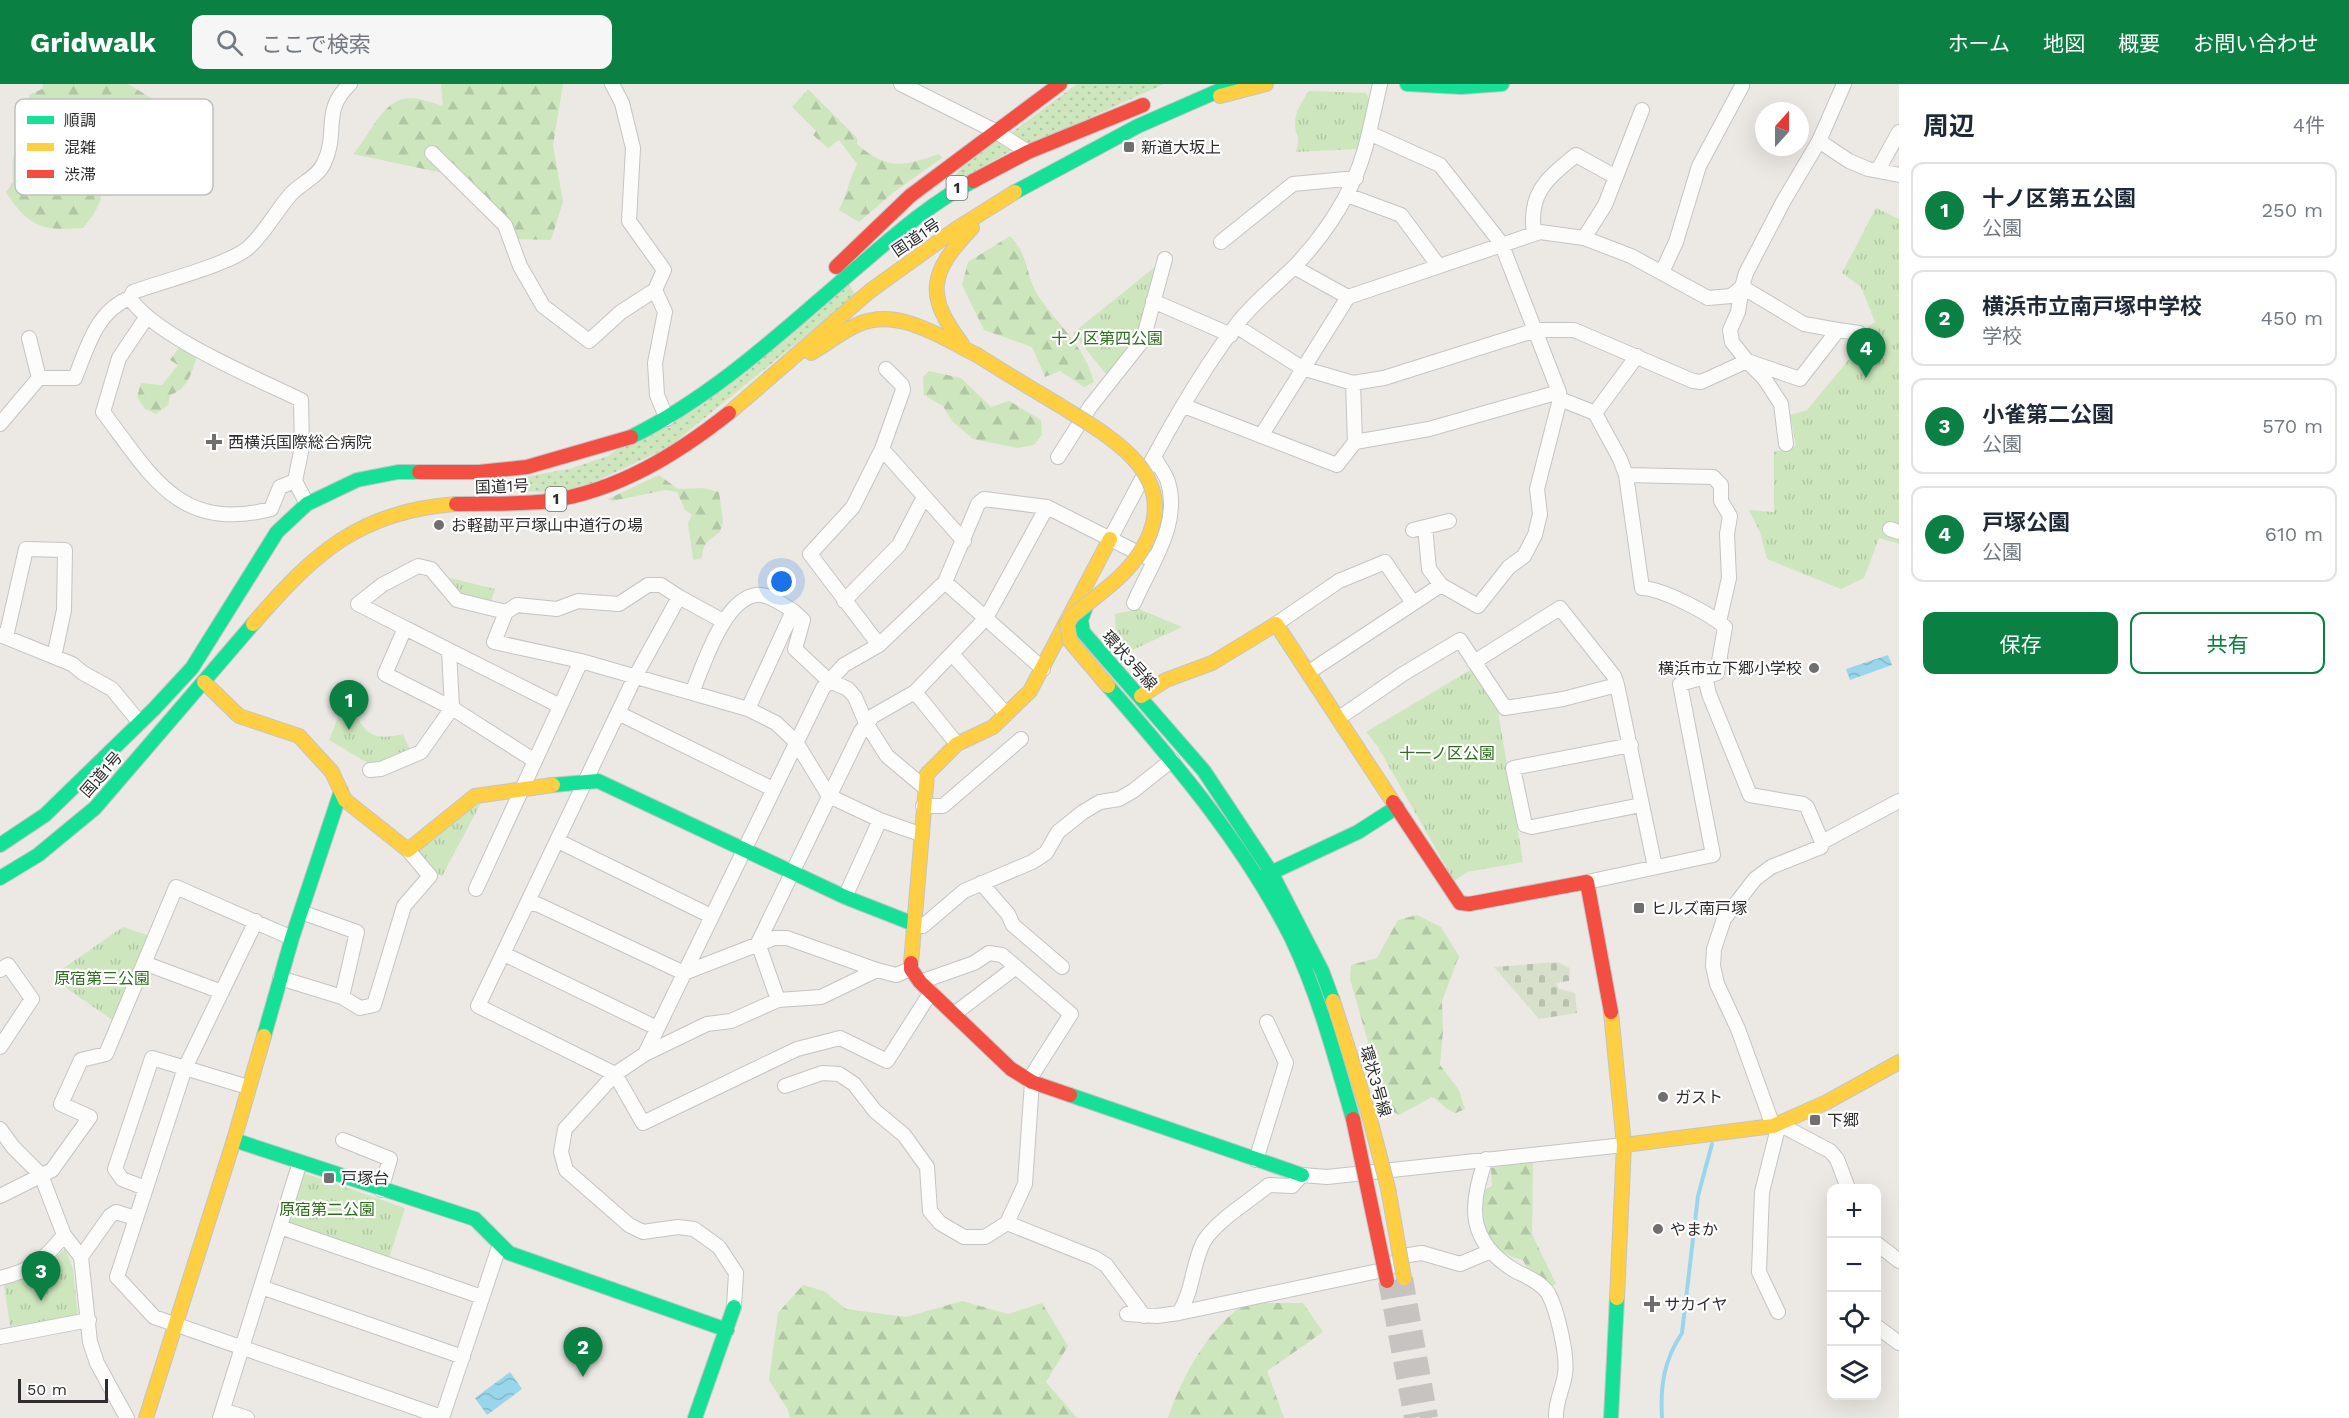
<!DOCTYPE html>
<html lang="ja">
<head>
<meta charset="utf-8">
<style>
	:root { --surface:#fff; --page:#f6f6f7; --text:#1f2937; --muted:#747a83; --line:#e0e1e3; --accent:#0b8043 }
	body { margin:0; font-family:"Work Sans","Noto Sans JP",sans-serif; background:var(--page); color:var(--text) }
	.controls { position:absolute; right:18px; bottom:18px; display:grid; overflow:hidden; border-radius:12px; box-shadow:0 6px 24px #0002 }
	.controls button { width:54px; height:54px; display:grid; place-items:center; padding:0; border:0; border-bottom:2px solid var(--line); background:var(--surface); color:var(--text); font:30px sans-serif }
	.compass { position:absolute; left:1755px; top:18px; width:54px; height:54px; border-radius:50%; background:var(--surface); box-shadow:0 6px 24px #0002; rotate:21deg }
	.scale { position:absolute; left:18px; bottom:15px; width:90px; box-sizing:border-box; padding-left:6px; border:3px solid #2e2e2e; border-top:0; font-size:16px; line-height:21px; white-space:nowrap; color:#2e2e2e; -webkit-text-stroke:4px #fff; paint-order:stroke }
	.you { position:absolute; left:782px; top:498px; width:21px; height:21px; margin:-15px; border:4px solid #fff; border-radius:50%; background:#1a73e8; box-shadow:0 0 0 9px #1a73e833 }
	.badge { display:grid; place-items:center; width:39px; height:39px; border-radius:50%; background:var(--accent); color:#fff; font-size:20px; font-weight:700 }
	.pin { position:absolute; translate:-50% -50px; filter:drop-shadow(0 2px 3px #0008) }
	.pin::after { content:''; position:absolute; top:32px; width:21px; height:18px; background:inherit; clip-path:polygon(0 0,100% 0,50% 100%) }
	.list { margin:0; padding:0; list-style:none }
	h2 { display:flex; justify-content:space-between; align-items:center; height:78px; margin:0; padding:0 24px; font-size:26px }
	h2 small { font-size:20px; font-weight:400; color:var(--muted) }
	.list li { display:grid; grid-template-columns:39px 1fr auto; gap:18px; align-items:center; box-sizing:border-box; height:96px; margin:0 12px 12px; padding:0 12px; border:2px solid var(--line); border-radius:12px }
	.list b { display:block; font-size:22px; white-space:nowrap }
	.list p { margin:0; font-size:20px; white-space:nowrap; color:var(--muted) }
	.list em { font-size:20px; font-style:normal; color:var(--muted) }
	.actions { display:flex; gap:12px; padding:18px 24px }
	.actions a { flex:1; padding:14px 0; border:2px solid var(--accent); border-radius:12px; text-align:center; font-size:21px; color:var(--accent) }
	.actions .main { background:var(--accent); color:#fff }
	.icon { flex:none; width:33px; height:33px; fill:none; stroke:currentColor; stroke-width:2; stroke-linecap:round; stroke-linejoin:round }
	.map { position:relative; flex:none; width:1899px; height:1334px; overflow:hidden }
	header { display:flex; align-items:center; gap:36px; box-sizing:border-box; height:84px; padding:0 30px; background:var(--accent); color:#fff }
	header strong { font-size:28px }
	nav { display:flex; gap:33px; margin-inline-start:auto; font-size:21px }
	.search { width:420px; height:54px; background:var(--page); display:flex; align-items:center; gap:15px; box-sizing:border-box; padding:0 21px; border-radius:12px; color:var(--muted); font-size:22px }
	main { display:flex }
	aside { flex:1; background:var(--surface) }
	.map>svg:first-child { display:block }
</style>
</head>
<body>
<header>
<strong>Gridwalk</strong>
<div class="search"><svg class="icon" aria-label="search" viewBox="0 0 24 24"><circle cx="10" cy="10" r="6"/><path d="M15 15l6 6"/></svg>ここで検索</div>
<nav><a>ホーム</a><a>地図</a><a>概要</a><a>お問い合わせ</a></nav>
</header>
<main>
<div class="map">
<svg width="1899" height="1334" viewBox="0 0 1899 1334">
	<defs>
		<pattern id="grass-dots" width="8" height="8" patternUnits="userSpaceOnUse" patternTransform="scale(1.5)"><rect width="8" height="8" fill="#cee6be"/><path d="M2 2h.1M6 6h.1" fill="none" stroke="#b1c6a4" stroke-width="1.8" stroke-linecap="round"/></pattern>
		<pattern id="forest-firs" width="22" height="20" patternUnits="userSpaceOnUse" patternTransform="scale(1.5)"><rect width="22" height="20" fill="#cee6be"/><path d="M5 1l3.5 6h-7zM16 11l3.5 6h-7z" fill="#b1c6a4"/></pattern>
		<pattern id="cemetery-stones" width="16" height="16" patternUnits="userSpaceOnUse" patternTransform="scale(1.5)"><rect width="16" height="16" fill="#d8e0cc"/><path d="M2 7V4a2 2 0 0 1 4 0v3zM10 15v-3a2 2 0 0 1 4 0v3z" fill="#bac0b0"/></pattern>
		<pattern id="park-tufts" width="24" height="20" patternUnits="userSpaceOnUse" patternTransform="scale(1.5)"><rect width="24" height="20" fill="#cee6be"/><path d="M3 7l-1-3M5 7V3M7 7l1-3M15 17l-1-3M17 17v-4M19 17l1-3" fill="none" stroke="#b1c6a4"/></pattern>
		<pattern id="water-waves" width="16" height="10" patternUnits="userSpaceOnUse" patternTransform="scale(1.5)"><rect width="16" height="10" fill="#99d6ec"/><path d="M0 5q4-4 8 0t8 0" fill="none" stroke="#84b8cb"/></pattern>
	</defs>
	<rect width="100%" height="100%" fill="#ece8e4"/>
	<path fill="url(#grass-dots)" d="M1077 0H1164L1025 63 1007 52Z
		M997 57 1012 66 943 106 962 83Z
		M849 201 855 210 847 218 669 363 573 408 490 407 494 400 502 397 569 385 608 372Z"/>
	<path fill="url(#forest-firs)" d="M43 0H128L151 14 139 24 118 17 109 31 83 36 59 68 58 78 95 75C103 111 107 114 83 144 43 147 28 143 6 108L13 98C11 68 14 53 43 40L44 28 29 21V11L42 5Z
		M441 0H563L553 61 563 118 551 156 517 155 457 92 353 70C370 53 381 15 410 14 420 14 433 19 443 22Z
		M808 5 857 54V60C888 87 903 82 939 70L942 74 894 108 859 138 839 126C847 111 849 96 857 80L839 56 828 64 813 51 816 47 792 23Z
		M1010 152C1030 172 1025 193 1039 213 1059 242 1085 263 1094 298L1084 303 1060 287 1045 293 1032 263 984 246 962 201 968 178Z
		M181 261 197 272C192 288 188 305 170 311L168 321 156 330 145 325 137 313 141 299 162 301 178 281 170 276Z
		M929 287 961 294 991 323 1009 317 1041 336 1042 351 1034 361 1018 364 973 355 952 337 943 322 924 311 923 293Z
		M659 391 678 405 703 404 719 408 723 437 720 448C709 456 702 460 702 474L693 476 688 439 692 431 685 426 677 408 666 406 612 417 608 415Z
		M1417 831 1441 843 1459 872 1442 917 1443 947 1440 981 1459 1006 1465 1025 1456 1029C1445 1026 1442 1018 1432 1013L1399 1031 1387 1024 1350 895 1351 881 1377 874 1398 836Z
		M1533 1077 1532 1150 1556 1200 1547 1204 1529 1189 1523 1176C1484 1167 1483 1142 1481 1107L1492 1102 1491 1084Z
		M803 1201 824 1207 846 1225 906 1233 962 1217 1008 1230 1042 1219 1068 1262 1046 1298 1077 1334H790L788 1326 769 1296 778 1229Z
		M1256 1219H1303L1323 1248 1267 1287 1284 1334H1168C1181 1296 1203 1254 1234 1228 1239 1223 1249 1222 1256 1219Z"/>
	<path fill="url(#cemetery-stones)" d="M1557 878 1570 884 1569 897 1556 899 1559 905 1575 909 1577 929 1539 935 1494 883Z"/>
	<path fill="url(#park-tufts)" d="M1309 7 1366 9 1370 17 1357 65 1296 68C1301 50 1295 53 1295 39 1295 29 1303 15 1309 7Z
		M1876 124 1899 135V460L1879 454 1864 494 1841 505 1767 475 1760 448 1749 426 1774 428V368L1796 362 1790 331 1807 326 1860 262 1861 248 1875 238 1861 203 1842 189Z
		M1156 182 1138 256 1111 290 1105 289 1073 249Z
		M450 494 495 505 490 520 459 511Z
		M1139 525 1182 543 1126 569 1116 559 1115 530Z
		M1472 585 1498 627 1523 778 1467 788 1454 797 1378 663 1366 648Z
		M347 612C362 642 365 660 403 650L411 668 371 681 329 656Z
		M482 717 442 792 433 788 415 767Z
		M123 843 150 852 114 937 69 906 55 890Z
		M304 1089 405 1124 389 1174 285 1138Z
		M65 1165 73 1185 78 1233 10 1242 4 1201 36 1191Z"/>
	<path fill="url(#water-waves)" d="M1888 571 1892 581 1850 596 1846 585Z
		M510 1288 522 1305 487 1331 475 1314Z"/>
	<g fill="none" stroke-linecap="round" stroke-linejoin="round">
		<path stroke="#99d6ec" stroke-width="4" d="M1662 1334C1660 1302 1664 1276 1682 1249L1698 1112 1712 1060"/>
		<path stroke="#c6c3c0" stroke-width="18" stroke-dasharray="18 9" stroke-linecap="butt" d="M1404 1194 1429 1334
			M1387 1197 1413 1334"/>
		<defs>
			<path id="street" d="M612 0 622 19 633 64 629 137 664 186 655 206 665 228 655 279 657 311 667 335
				M901 0 995 47 1028 68
				M1380 0 1369 49 1440 81 1501 159 1559 308 1560 315 1537 405 1540 430 1535 451 1524 472 1509 483 1478 522 1441 501 1429 485 1425 443
				M1819 57 1849 77 1868 85 1899 91
				M432 69 505 141 520 182 543 222 589 257 621 228 655 206
				M1878 86 1899 48
				M1347 111 1401 131 1438 181
				M1534 149C1528 108 1548 94 1576 71L1614 92
				M1584 154 1605 121 1642 26
				M1221 158 1293 100 1356 94
				M1294 183 1348 213 1540 148 1584 154 1631 172 1708 214 1731 212 1742 203 1746 189 1783 118 1819 57 1844 0
				M1662 188 1676 158 1699 82 1742 2
				M1153 217 1231 251
				M146 234 119 274 103 328C151 391 179 449 271 425L280 403 295 397
				M1236 242 1302 284 1353 299 1384 294 1536 246H1574L1693 297 1701 298 1747 277 1800 295 1838 246 1804 240 1742 203 1738 228 1730 246 1732 258 1747 277 1764 294 1781 320 1786 360
				M1838 246 1859 249
				M29 254 39 294
				M39 294H75C87 264 97 226 130 214
				M1560 315 1595 329 1620 375 1626 391 1642 504C1663 505 1709 529 1725 543L1717 589 1705 593
				M1184 322 1337 381 1355 358 1353 299
				M1595 329 1637 272
				M0 340 39 294
				M1261 352 1348 213
				M1355 358 1429 345 1559 308
				M882 365 903 306 902 301 886 285
				M1058 373 1090 323 1143 256 1165 175
				M1626 391 1713 393 1721 401V417L1730 432 1727 450 1729 494 1719 538
				M307 420 295 397 302 363 301 316C258 295 154 252 130 214L133 208C160 198 230 180 248 164 265 149 276 127 291 110 301 99 318 93 324 79 339 48 321 27 350 0
				M1890 445 1899 448
				M1413 446 1449 437
				M1110 455C1149 382 1187 306 1237 240 1254 218 1275 202 1295 182 1331 144 1358 101 1369 49
				M945 498 1043 585
				M679 513 661 501H648L619 520 578 517 557 525 517 521 506 528 494 558 581 577 748 625 776 639 796 658 829 712 880 736 920 750
				M844 517 899 461 924 413
				M1134 519C1150 481 1181 441 1168 398 1166 390 1158 381 1154 373
				M723 537 679 513 635 593 478 922 615 990 643 1039 797 965 840 954 887 977 931 908
				M1276 540 1339 497 1385 478 1413 519
				M405 544 358 520 382 501 418 482 431 485 457 516 506 528
				M0 551 72 580 83 589 112 605 140 639
				M6 553 26 465 65 466 64 526 54 573
				M879 561 810 470 853 423 882 365 964 457
				M952 570 1006 630
				M1474 578 1560 524 1614 592 1617 601
				M1309 588 1441 501
				M915 608 957 660
				M692 609C703 582 724 515 756 511 768 509 783 521 793 527
				M748 625 793 527 803 536 795 565 828 596 848 605 855 613 866 639 887 672 924 703
				M618 629 773 705
				M1339 634 1403 590 1460 556 1505 624 1563 615 1617 601 1655 783
				M1631 661 1513 684 1525 741 1532 743 1641 721
				M535 677 452 624 385 590 405 544 560 622
				M370 686 381 685 421 668 452 624 449 566
				M923 722H943L1021 655
				M558 757 711 832
				M1587 798 1713 771 1680 600 1705 593 1709 610 1750 711 1803 720 1807 723 1822 758
				M981 799 1008 830 1013 841 1062 883
				M476 805 581 577
				M845 813 880 736
				M529 818 539 821 684 889 774 854H787L877 886
				M301 828 357 848 342 913
				M256 837 185 984 117 1193 154 1233 442 1333
				M914 840 923 842 964 807 1032 778 1046 769 1058 748 1083 728 1100 718 1119 715 1133 707 1172 676
				M504 870 657 944
				M144 879 222 908
				M0 886 8 881 32 915 0 963
				M280 894 342 913 360 924 374 921 404 822 430 792 408 766
				M920 898 974 879 989 869 1002 871 1071 930 1029 996
				M778 916 758 859 861 647 873 632 915 608 986 534 1047 423
				M954 930 1016 883
				M645 970 823 604 844 581 879 561 945 498 978 420 984 415 1047 423 1154 477
				M785 1002 822 989 839 990 854 1000 875 1027 904 1051 927 1083 930 1127 940 1139 964 1153H985L1007 1139 1025 1100 1032 998
				M1773 1042 1738 945 1717 900 1713 882 1714 865 1724 835 1755 795 1771 783 1821 763 1822 758 1899 717
				M0 1045 13 1063 41 1091 64 1151 81 1173 90 1258 97 1279 127 1334
				M343 1056 390 1075 381 1106
				M1486 1075C1469 1121 1467 1157 1514 1186 1525 1192 1541 1198 1548 1209 1557 1225 1568 1272 1565 1290 1563 1305 1555 1318 1556 1334
				M1256 1076 1286 979 1267 938
				M145 1104 122 1095 115 1085 152 974 248 1003
				M0 1112 52 1086 90 1033 61 1020 81 976 106 970 176 803 292 854
				M1007 1139 1095 1174 1106 1181 1144 1232
				M280 1143 482 1213
				M1876 1159 1899 1177
				M81 1173 110 1132 116 1128 135 1134
				M0 1194C33 1186 43 1177 64 1151
				M261 1203 463 1273
				M734 1223 736 1189 719 1163 694 1145 678 1143 643 1148 629 1141 566 1086 561 1068 565 1045 615 990 645 970 707 940 731 937 778 916 821 913 877 886 896 891 911 885
				M1778 1228 1759 1188 1762 1108 1779 1040 1830 1067 1837 1075 1848 1104
				M1179 1229C1193 1207 1192 1182 1203 1159 1214 1138 1251 1116 1269 1101L1292 1102 1302 1091 1327 1093 1624 1061
				M1127 1230 1157 1232 1179 1229 1388 1185 1402 1172 1422 1169 1460 1180 1491 1167
				M1876 1242 1899 1259
				M0 1253 89 1236
				M223 1326 247 1334
				M220 1334 300 1078
				M442 1334 499 1163"/>
			<path id="fast" d="M1407 0 1461 3 1502 0
				M1015 108 1138 42 1234 0
				M631 353C718 310 787 243 860 181 896 150 931 119 973 97
				M1088 517 1081 536 1083 548 1204 687 1271 788 1322 887 1333 917
				M1108 602C1176 680 1244 760 1291 853 1319 911 1335 973 1353 1035
				M553 701 598 697 845 813 914 840
				M0 761 45 731 154 625 192 584 277 448 307 420 357 396 398 388H419
				M0 794 38 771 95 724 253 540
				M1260 794 1358 748 1397 723
				M264 952 292 854 341 707
				M1070 1011 1302 1091
				M234 1056 475 1135 509 1169 727 1246
				M695 1334 734 1223
				M1611 1334 1617 1214"/>
			<path id="slow" d="M1220 12 1266 0
				M962 260C924 210 930 188 972 144
				M811 269C827 260 842 247 859 240 899 223 942 254 977 271
				M729 329 870 207 956 145 1015 108
				M253 540C313 470 359 427 456 420
				M204 598 239 632 299 652 332 688 345 716 408 766 475 712 553 701
				M1141 612 1166 596 1212 579 1276 540 1393 718
				M911 879 927 690 957 660 993 643 1030 607 1110 455
				M1333 917 1369 1031
				M1611 928 1624 1061 1617 1214
				M1624 1061 1773 1042 1827 1018 1899 978
				M146 1334 234 1056 264 952"/>
			<path id="jam" d="M973 97 1028 68 1143 21
				M836 183 910 112 1060 0
				M419 388H479L527 383 631 353
				M456 420C487 419 518 421 549 417 617 407 676 371 729 329
				M1393 718 1460 819 1469 820 1587 798 1611 928
				M911 879V885L920 898 1011 985 1032 998 1070 1011"/>
		</defs>
		<use href="#street" stroke="#c5c4c5" stroke-width="16"/>
		<use href="#fast" stroke="#c5c4c5" stroke-width="16"/>
		<use href="#slow" stroke="#c5c4c5" stroke-width="16"/>
		<use href="#jam" stroke="#c5c4c5" stroke-width="16"/>
		<use href="#street" stroke="#fcfcfb" stroke-width="14"/>
		<use href="#fast" stroke="#16e098" stroke-width="14"/>
		<use href="#slow" stroke="#ffcf43" stroke-width="14"/>
		<use href="#jam" stroke="#f24e42" stroke-width="14"/>
		<defs>
			<path id="slow-bridge" d="M977 271C1004 288 1032 305 1059 321 1107 351 1181 389 1146 458 1131 490 1098 510 1072 532L1067 540 1070 557 1108 602
				M1369 1031 1388 1104 1404 1194"/>
			<path id="jam-bridge" d="M1353 1035 1387 1197"/>
		</defs>
		<use href="#slow-bridge" stroke="#c5c4c5" stroke-width="16" stroke-linecap="butt"/>
		<use href="#jam-bridge" stroke="#c5c4c5" stroke-width="16" stroke-linecap="butt"/>
		<use href="#slow-bridge" stroke="#ffcf43" stroke-width="14"/>
		<use href="#jam-bridge" stroke="#f24e42" stroke-width="14"/>
	</g>
	<g fill="#706f6e" stroke="#fff" stroke-width="2">
		<rect x="1123" y="57" width="12" height="12" rx="3"/>
		<path d="M211 349h6v6h6v6h-6v6h-6v-6h-6v-6h6z"/>
		<circle cx="439" cy="441" r="6"/>
		<circle cx="1814" cy="584" r="6"/>
		<rect x="1633" y="818" width="12" height="12" rx="3"/>
		<circle cx="1663" cy="1013" r="6"/>
		<rect x="1809" y="1030" width="12" height="12" rx="3"/>
		<rect x="323" y="1088" width="12" height="12" rx="3"/>
		<circle cx="1658" cy="1145" r="6"/>
		<path d="M1649 1211h6v6h6v6h-6v6h-6v-6h-6v-6h6z"/>
	</g>
	<g text-anchor="middle" stroke-width="4.5" stroke-linejoin="round" paint-order="stroke">
		<g fill="#fff" stroke="#6d6d6d" stroke-width="1.5">
			<rect x="946.5" y="92" width="21" height="24" rx="4.5"/>
			<rect x="545.5" y="403" width="21" height="24" rx="4.5"/>
		</g>
		<g font-size="15" font-weight="bold" fill="#2e2e2e">
			<text x="957" y="109">1</text>
			<text x="556" y="420">1</text>
		</g>
		<g font-size="16" fill="#2e2e2e" stroke="#fff" text-anchor="start">
			<text x="1141" y="69">新道大坂上</text>
			<text x="228" y="364">西横浜国際総合病院</text>
			<text x="451" y="447">お軽勘平戸塚山中道行の場</text>
			<text x="1802" y="590" text-anchor="end">横浜市立下郷小学校</text>
			<text x="1651" y="830">ヒルズ南戸塚</text>
			<text x="1675" y="1019">ガスト</text>
			<text x="1827" y="1042">下郷</text>
			<text x="341" y="1100">戸塚台</text>
			<text x="1670" y="1151">やまか</text>
			<text x="1664" y="1226">サカイヤ</text>
		</g>
		<g font-size="16" fill="#2e2e2e" stroke="#fff">
			<text transform="translate(916 153) rotate(-34)" y="6">国道1号</text>
			<text transform="translate(502 402) rotate(-2)" y="6">国道1号</text>
			<text transform="translate(1130 576) rotate(48)" y="6">環状3号線</text>
			<text transform="translate(101 690) rotate(-49)" y="6">国道1号</text>
			<text transform="translate(1376 997) rotate(74)" y="6">環状3号線</text>
		</g>
		<g font-size="16" fill="#2c6e1b" stroke="#fff">
			<text x="1107" y="260">十ノ区第四公園</text>
			<text x="1447" y="675">十一ノ区公園</text>
			<text x="102" y="900">原宿第三公園</text>
			<text x="327" y="1131">原宿第二公園</text>
		</g>
	</g>
	<rect x="15" y="15" width="198" height="96" rx="9" fill="#fff" stroke="#c0c0c0" stroke-width="1.5"/>
	<rect x="27" y="32" width="27" height="8" fill="#16e098"/>
	<rect x="27" y="59" width="27" height="8" fill="#ffcf43"/>
	<rect x="27" y="86" width="27" height="8" fill="#f24e42"/>
	<g font-size="16" fill="#2e2e2e">
		<text x="64" y="42">順調</text>
		<text x="64" y="69">混雑</text>
		<text x="64" y="96">渋滞</text>
	</g>
</svg>
<div class="controls">
<button>+</button>
<button>−</button>
<button><svg class="icon" aria-label="locate" viewBox="0 0 24 24"><circle cx="12" cy="12" r="6"/><path d="M12 2v4M12 18v4M2 12h4M18 12h4"/></svg></button>
<button><svg class="icon" aria-label="layers" viewBox="0 0 24 24"><path d="M12 4l9 5-9 5-9-5zM3 14l9 5 9-5"/></svg></button>
</div>
<svg class="compass" viewBox="-18 -18 36 36"><path d="M0-13l5 13h-10z" fill="#e53935"/><path d="M0 13l5-13h-10z" fill="#747a83"/></svg>
<div class="scale">50 m</div>
<div class="you"></div>
<div class="pin badge" style="left:349px;top:646px">1</div>
<div class="pin badge" style="left:583px;top:1293px">2</div>
<div class="pin badge" style="left:41px;top:1217px">3</div>
<div class="pin badge" style="left:1866px;top:294px">4</div>
</div>
<aside>
<h2>周辺<small>4件</small></h2>
<ul class="list">
<li><span class="badge">1</span><div><b>十ノ区第五公園</b><p>公園</p></div><em>250 m</em></li>
<li><span class="badge">2</span><div><b>横浜市立南戸塚中学校</b><p>学校</p></div><em>450 m</em></li>
<li><span class="badge">3</span><div><b>小雀第二公園</b><p>公園</p></div><em>570 m</em></li>
<li><span class="badge">4</span><div><b>戸塚公園</b><p>公園</p></div><em>610 m</em></li>
</ul>
<div class="actions"><a class="main">保存</a><a>共有</a></div>
</aside>
</main>
</body>
</html>
